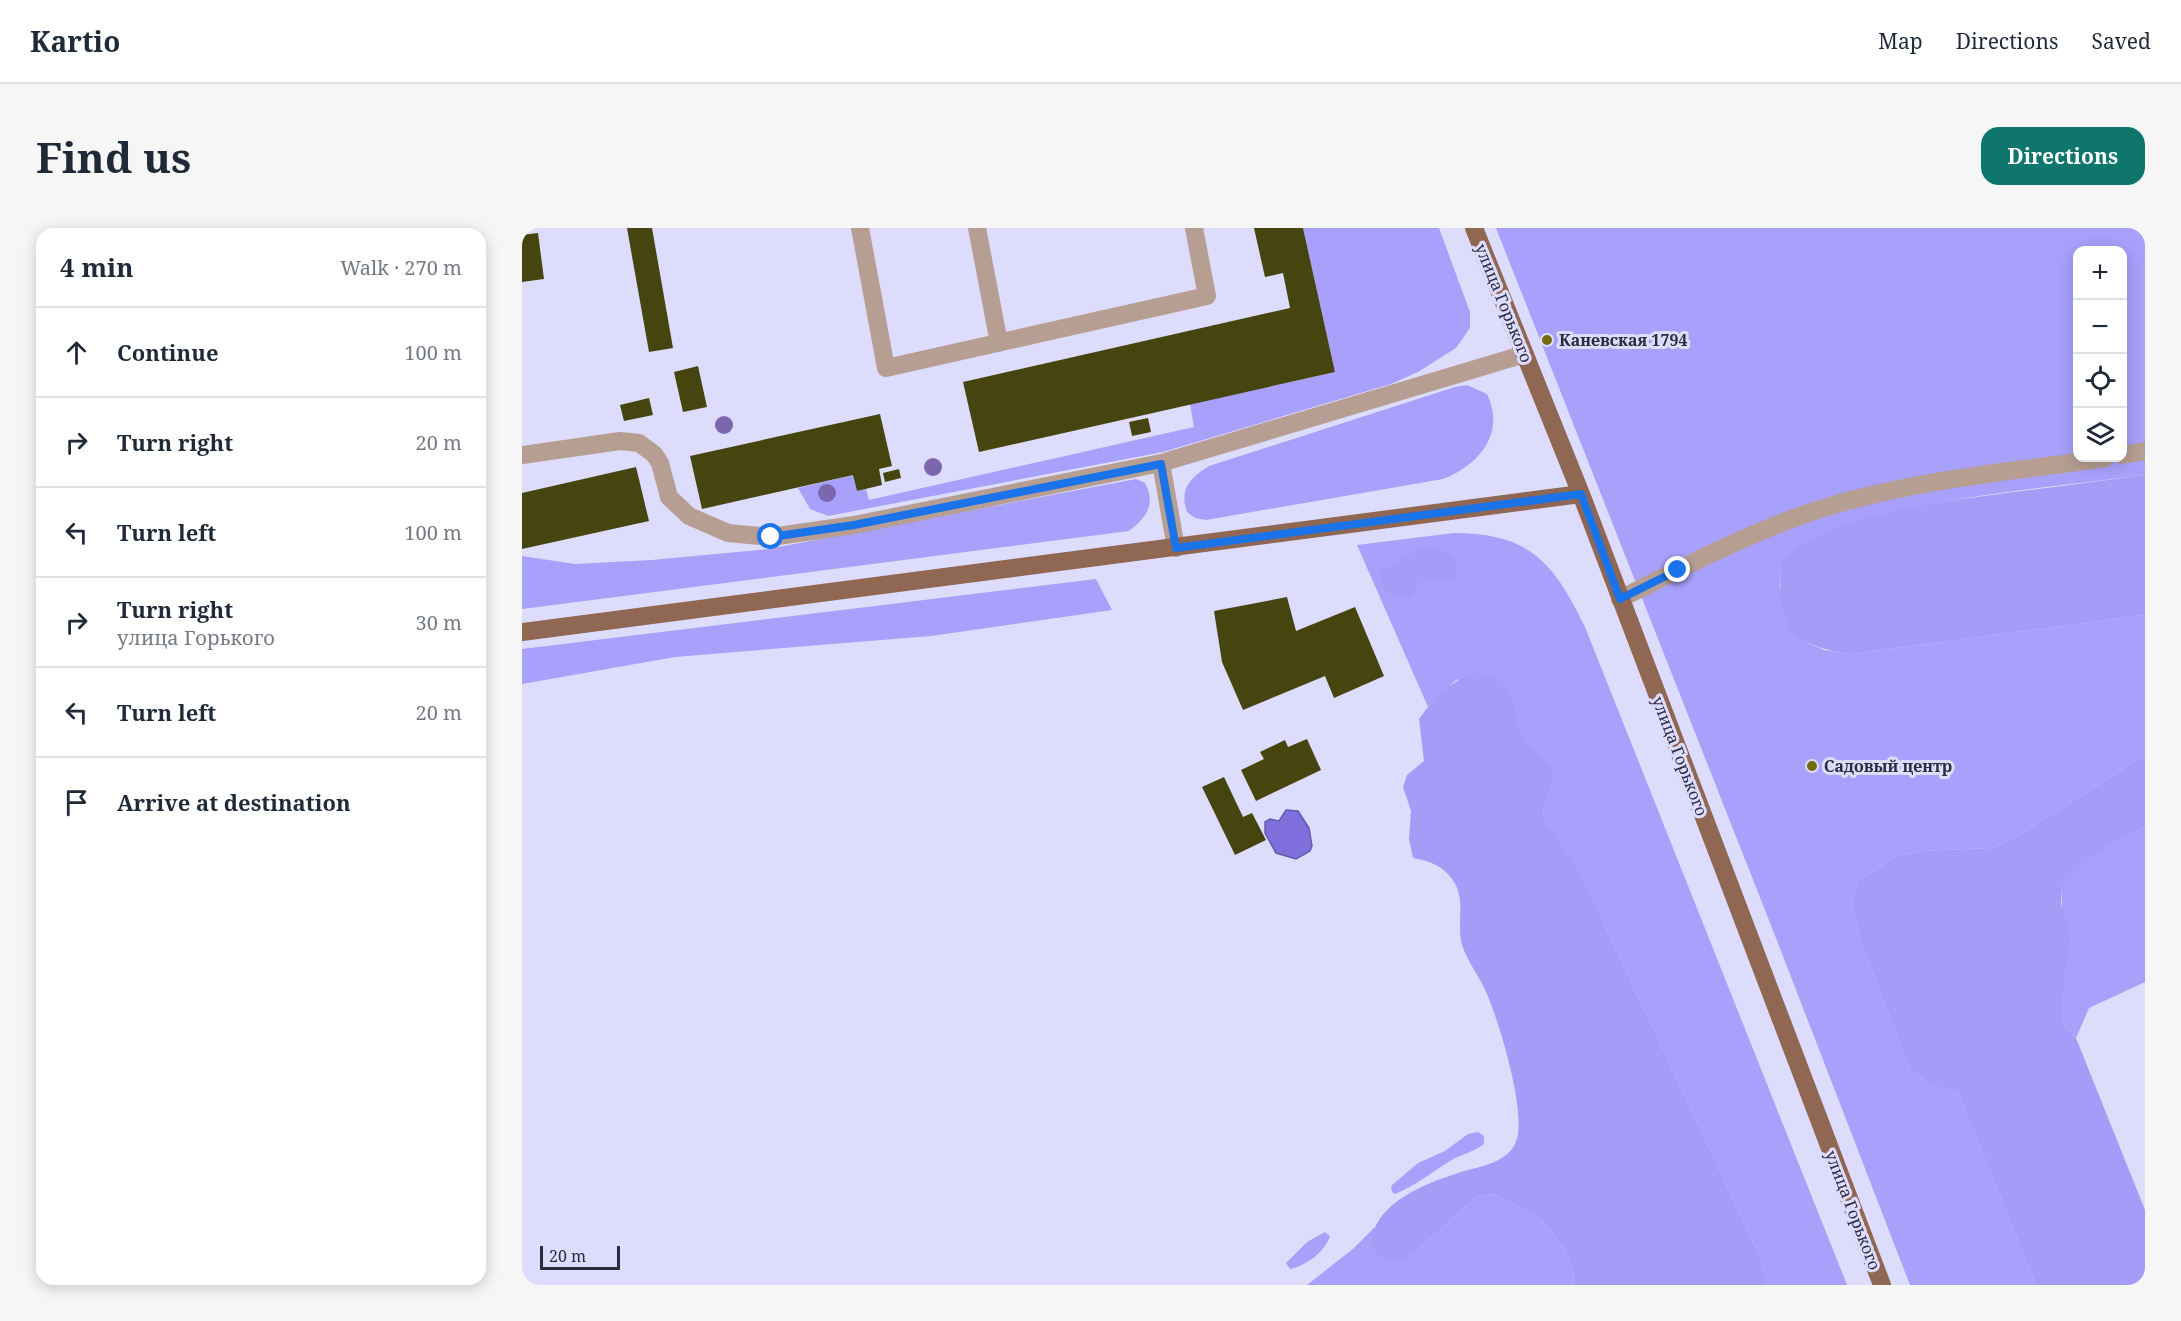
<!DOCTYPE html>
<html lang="en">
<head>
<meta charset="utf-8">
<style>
	:root { --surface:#fff; --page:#f6f6f7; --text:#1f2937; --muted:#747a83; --line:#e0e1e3; --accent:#0f766e }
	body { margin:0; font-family:"Noto Serif",serif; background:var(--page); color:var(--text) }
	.controls { position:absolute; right:18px; top:18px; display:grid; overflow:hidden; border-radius:12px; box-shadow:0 3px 15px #0003 }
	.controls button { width:54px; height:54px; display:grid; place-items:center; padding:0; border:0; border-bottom:2px solid var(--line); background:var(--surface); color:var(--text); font:30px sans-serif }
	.scale { position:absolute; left:18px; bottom:15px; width:80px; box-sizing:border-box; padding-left:6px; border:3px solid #2b2a3e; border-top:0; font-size:16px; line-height:21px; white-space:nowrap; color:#2b2a3e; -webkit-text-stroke:4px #dddcfc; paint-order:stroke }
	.stop { position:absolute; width:18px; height:18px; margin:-14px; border:4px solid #1a73e8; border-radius:50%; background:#fff }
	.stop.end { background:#1a73e8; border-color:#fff; box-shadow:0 2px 6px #0008 }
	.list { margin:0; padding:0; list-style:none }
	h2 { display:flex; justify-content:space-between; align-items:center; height:78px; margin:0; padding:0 24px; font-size:26px }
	h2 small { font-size:20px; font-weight:400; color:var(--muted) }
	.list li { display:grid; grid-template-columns:39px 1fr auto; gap:18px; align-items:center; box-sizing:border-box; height:90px; padding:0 24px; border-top:2px solid var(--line) }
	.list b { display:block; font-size:22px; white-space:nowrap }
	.list p { margin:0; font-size:20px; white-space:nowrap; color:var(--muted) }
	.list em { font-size:20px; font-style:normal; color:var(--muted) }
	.icon { flex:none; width:33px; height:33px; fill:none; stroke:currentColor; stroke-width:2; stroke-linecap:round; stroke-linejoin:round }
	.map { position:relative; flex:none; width:1623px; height:1057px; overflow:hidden; border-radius:18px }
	header { display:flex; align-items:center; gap:36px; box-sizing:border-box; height:84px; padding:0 30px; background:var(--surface); border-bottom:2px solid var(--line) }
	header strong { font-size:28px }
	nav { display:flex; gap:33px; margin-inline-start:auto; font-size:21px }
	.intro { display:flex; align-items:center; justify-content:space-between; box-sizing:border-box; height:144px; padding:0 36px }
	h1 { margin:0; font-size:42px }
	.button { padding:15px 27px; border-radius:18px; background:var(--accent); color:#fff; font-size:21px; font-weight:700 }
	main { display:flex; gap:36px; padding:0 36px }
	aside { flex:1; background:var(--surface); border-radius:18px; box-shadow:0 3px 15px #0003 }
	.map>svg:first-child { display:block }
</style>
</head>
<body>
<header>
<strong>Kartio</strong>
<nav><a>Map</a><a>Directions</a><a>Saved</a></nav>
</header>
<div class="intro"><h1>Find us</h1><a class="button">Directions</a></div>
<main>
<aside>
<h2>4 min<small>Walk · 270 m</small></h2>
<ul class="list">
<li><svg class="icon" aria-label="ahead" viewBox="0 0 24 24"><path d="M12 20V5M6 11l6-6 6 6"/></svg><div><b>Continue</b></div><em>100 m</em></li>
<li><svg class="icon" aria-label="right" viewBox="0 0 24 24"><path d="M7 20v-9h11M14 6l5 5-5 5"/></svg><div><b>Turn right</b></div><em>20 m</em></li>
<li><svg class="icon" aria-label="left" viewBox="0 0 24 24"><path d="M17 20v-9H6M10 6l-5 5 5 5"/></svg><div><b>Turn left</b></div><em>100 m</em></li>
<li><svg class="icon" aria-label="right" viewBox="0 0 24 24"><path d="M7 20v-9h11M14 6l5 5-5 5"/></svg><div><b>Turn right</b><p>улица Горького</p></div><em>30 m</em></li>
<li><svg class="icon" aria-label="left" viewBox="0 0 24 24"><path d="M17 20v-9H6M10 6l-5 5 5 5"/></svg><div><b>Turn left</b></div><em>20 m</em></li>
<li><svg class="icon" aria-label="arrive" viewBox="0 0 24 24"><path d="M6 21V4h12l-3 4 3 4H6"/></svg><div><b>Arrive at destination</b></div></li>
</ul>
</aside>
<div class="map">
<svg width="1623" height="1057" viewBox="0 0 1623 1057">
	<rect width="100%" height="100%" fill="#dddcfc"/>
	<path fill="#a8a0fb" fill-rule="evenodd" d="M781 0H917L948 84V100L934 120 896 144 869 156 641 224 306 288 288 281 276 260 331 247 335 263 344 261 347 272 672 199 668 176 813 144Z
		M974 0H1623V247C1520 261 1414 266 1316 303 1295 311 1276 317 1259 332L1258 360 1284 414 1302 422 1329 426 1623 387V527L1493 610 1469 620 1399 623 1375 628 1337 652 1330 676 1338 712 1388 841 1409 858 1436 864 1514 1057H1388L1254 710ZM1556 22H1600V230H1556Z
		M945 157 965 166C984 205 957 237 921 251L684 292 673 290 665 284C657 261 668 250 687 238L933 159Z
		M614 251 623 255C634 276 625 289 607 303L0 381V328L53 336 130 332 246 321Z
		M932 305C1008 305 1032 335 1063 399L1325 1057H1245L1238 1029 1080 691 1023 594 1021 581 1031 555C1009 510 972 483 935 451L906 479 835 317Z
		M574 351 590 382 409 408 153 429 0 456V421Z
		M1623 598V754L1567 780 1554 810 1540 796V659L1566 629Z
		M956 904 962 908V916C952 924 940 926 928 933 910 944 893 958 873 966L870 964 869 958 896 935 923 923 946 906Z
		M971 966C988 974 1007 982 1021 994 1035 1008 1055 1037 1051 1057H785L832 1020 853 999 850 1013 895 1023 954 969Z
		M803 1004 808 1008C802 1025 785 1037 768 1041L764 1035 785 1014Z"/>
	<path fill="#a59cf7" d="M1623 247V387L1329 426C1262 416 1256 395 1259 332 1313 285 1421 274 1491 264 1535 259 1579 253 1623 247Z
		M901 321 918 322 931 327 936 339 934 350 927 353 902 351C897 356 894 363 890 367 872 380 857 359 860 343 875 335 885 326 901 321Z
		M951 445 967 447 979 454 990 469 996 503 1028 540 1031 555 1021 581 1023 594 1052 636 1080 691 1238 1029 1245 1057H1051C1055 1037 1035 1008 1021 994 1007 982 988 974 971 966L954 969 895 1023 870 1036C858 1031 848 1024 850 1010 856 974 903 956 933 946 952 939 983 937 993 916 1007 890 977 794 965 766 958 749 946 735 940 717 934 695 945 671 930 651 920 637 907 633 891 630L887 611 889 583 881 559 885 547 902 533 897 491C912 470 928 454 951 445Z
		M1623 527V598L1567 629 1540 659 1539 676 1548 709 1540 766V796L1554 810 1623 982V1057H1514L1436 864 1409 858 1388 841 1338 712 1330 676 1337 652 1375 628 1399 623 1469 620 1493 610Z"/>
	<path fill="#7f6fdd" stroke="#665aad" stroke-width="1.5" d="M764 582 776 583 787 600 790 618 788 623 774 631 754 625 743 605V594L748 591 757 593Z"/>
	<path fill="#47450f" d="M105 0H130L151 120 127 124Z
		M732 0H781L813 144 457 224 441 154 768 80 761 45 743 49Z
		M16 5 22 51 0 54V7Z
		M176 138 185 179 161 184 152 144Z
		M127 170 131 187 102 193 98 177Z
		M358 186 370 238 357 241 360 257 335 263 331 247 180 281 168 228Z
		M626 190 629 204 610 208 607 194Z
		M114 239 127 293 0 321V265Z
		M377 241 379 250 363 254 361 245Z
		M765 369 774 403 833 379 862 448 812 470 803 448 721 482 700 434 692 383Z
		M785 511 799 542 734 573 719 542 742 531 738 524 763 512 766 519Z
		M702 549 721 589 730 585 744 612 713 627 680 559Z"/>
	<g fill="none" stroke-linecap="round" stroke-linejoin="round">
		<path stroke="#b69e93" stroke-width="18" d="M338 0 364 140 685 68 672 0
			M455 0 477 115
			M0 227 98 213 117 215 132 226 138 235 147 269 167 288 206 305 249 309 332 297 639 235 1003 126
			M1600 227 1623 223
			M639 235 654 320
			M1098 371C1156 342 1215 311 1275 289 1373 253 1481 245 1583 230"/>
		<path stroke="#906753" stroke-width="18" d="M952 0 1059 266 1360 1057
			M0 404 1059 266"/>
	</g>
	<g fill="#7c67ae">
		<circle cx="202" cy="197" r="9"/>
		<circle cx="411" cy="239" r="9"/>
		<circle cx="305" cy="265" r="9"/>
	</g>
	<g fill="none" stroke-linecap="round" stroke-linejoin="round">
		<path stroke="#1a73e8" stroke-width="8" d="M249 309 332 297 639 236 654 320 1059 266 1098 371 1156 342"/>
	</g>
	<g fill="#6f6b08" stroke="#dddcfc" stroke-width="2">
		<circle cx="1025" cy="112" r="6"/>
		<circle cx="1290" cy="538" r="6"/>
	</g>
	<g text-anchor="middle" stroke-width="6" stroke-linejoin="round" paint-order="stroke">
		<g font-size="16" fill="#2b2a3e" stroke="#dddcfc">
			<text transform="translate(982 75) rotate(68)" y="6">улица Горького</text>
			<text transform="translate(1158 528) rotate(69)" y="6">улица Горького</text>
			<text transform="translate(1331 982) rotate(69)" y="6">улица Горького</text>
		</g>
		<g font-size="16" font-weight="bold" fill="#2b2a3e" stroke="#dddcfc" text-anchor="start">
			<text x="1037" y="118">Каневская 1794</text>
			<text x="1302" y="544">Садовый центр</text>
		</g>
	</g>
</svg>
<div class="controls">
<button>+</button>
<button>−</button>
<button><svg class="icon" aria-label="locate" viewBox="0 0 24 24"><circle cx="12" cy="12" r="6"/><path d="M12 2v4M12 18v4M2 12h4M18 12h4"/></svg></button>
<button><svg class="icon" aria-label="layers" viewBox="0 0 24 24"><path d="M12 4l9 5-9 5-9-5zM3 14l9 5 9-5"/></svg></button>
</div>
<div class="scale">20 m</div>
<div class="stop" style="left:249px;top:309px"></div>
<div class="stop end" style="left:1156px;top:342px"></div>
</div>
</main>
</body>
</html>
